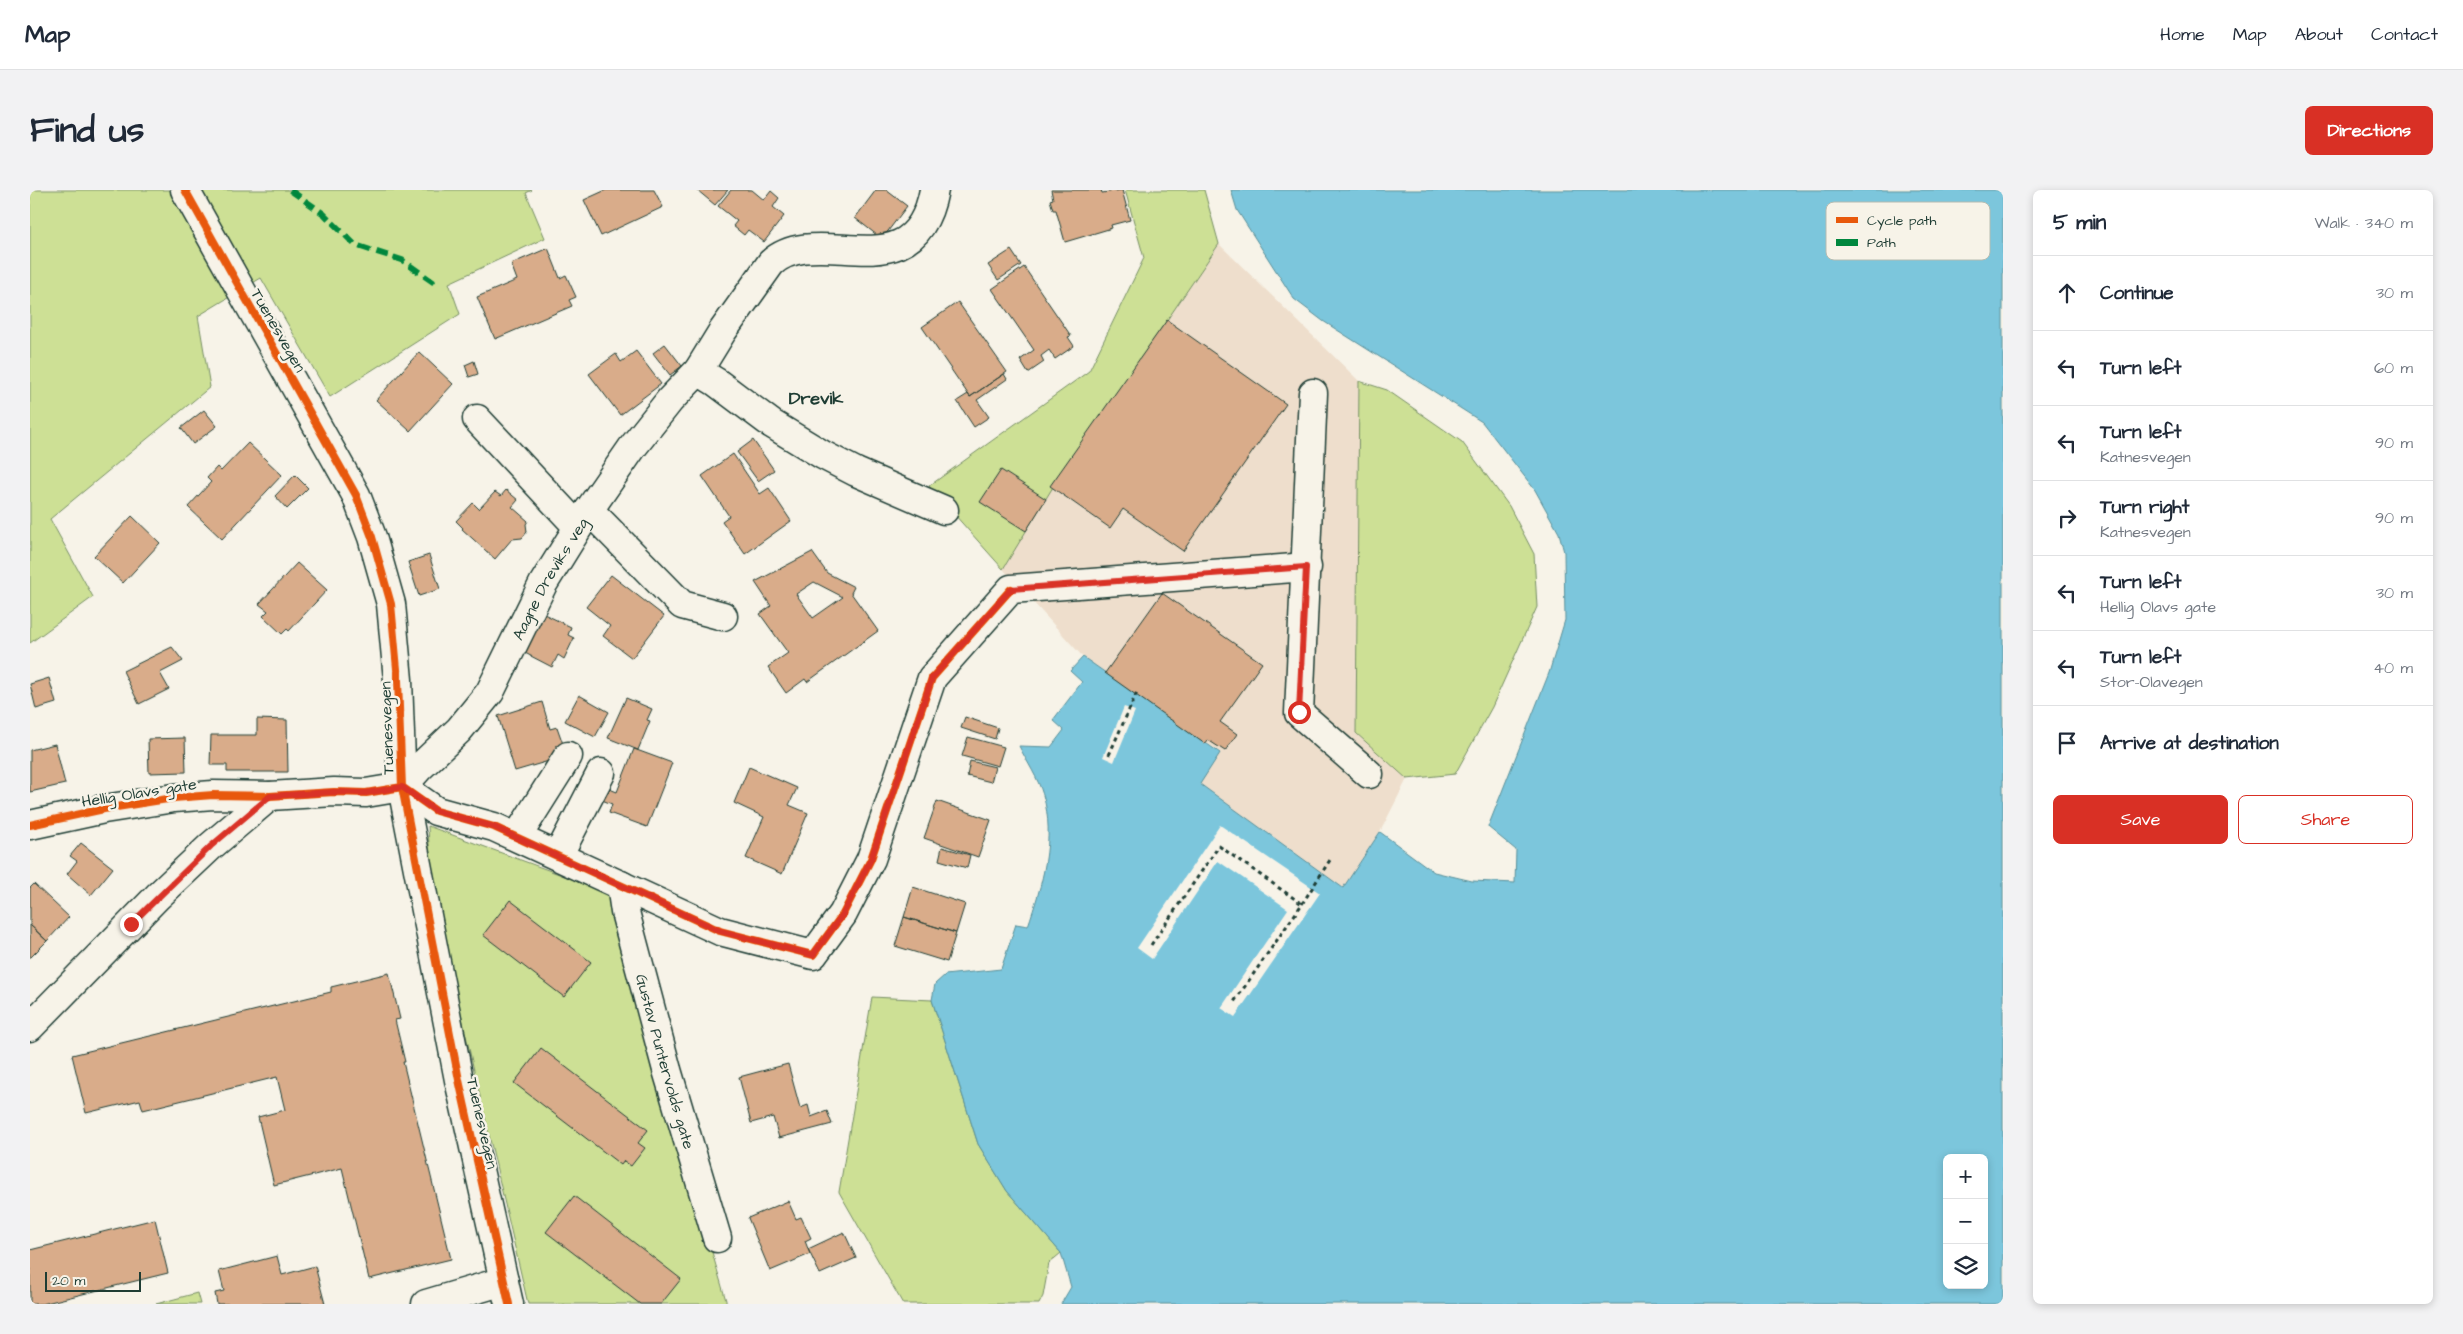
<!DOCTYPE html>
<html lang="en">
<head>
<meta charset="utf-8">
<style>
	:root { --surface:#fff; --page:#f2f2f3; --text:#1f2937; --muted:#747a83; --line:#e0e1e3; --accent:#d93025 }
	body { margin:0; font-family:"Architects Daughter",sans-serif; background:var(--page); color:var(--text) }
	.controls { position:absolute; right:15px; bottom:15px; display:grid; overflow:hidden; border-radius:8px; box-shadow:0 2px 8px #0003 }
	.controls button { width:45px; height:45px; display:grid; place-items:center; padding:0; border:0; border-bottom:1px solid var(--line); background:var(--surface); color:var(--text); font:25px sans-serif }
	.scale { position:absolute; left:15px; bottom:12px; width:96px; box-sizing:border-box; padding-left:5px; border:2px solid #1f3d34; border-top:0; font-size:14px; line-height:18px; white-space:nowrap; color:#1f3d34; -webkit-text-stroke:4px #f7f3e8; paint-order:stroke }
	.stop { position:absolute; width:15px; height:15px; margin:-11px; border:4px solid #d93025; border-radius:50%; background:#fff }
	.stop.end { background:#d93025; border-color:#fff; box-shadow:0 1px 5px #0008 }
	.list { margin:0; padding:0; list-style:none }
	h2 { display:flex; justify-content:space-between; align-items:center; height:65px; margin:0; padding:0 20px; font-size:21px }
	h2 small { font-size:16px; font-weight:400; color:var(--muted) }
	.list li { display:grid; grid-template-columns:32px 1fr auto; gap:15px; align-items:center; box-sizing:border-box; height:75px; padding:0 20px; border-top:1px solid var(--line) }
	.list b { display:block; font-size:19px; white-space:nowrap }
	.list p { margin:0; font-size:16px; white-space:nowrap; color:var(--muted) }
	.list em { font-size:16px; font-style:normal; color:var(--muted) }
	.actions { display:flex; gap:10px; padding:15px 20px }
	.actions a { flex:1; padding:11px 0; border:1px solid var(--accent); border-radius:8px; text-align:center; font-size:18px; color:var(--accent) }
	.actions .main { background:var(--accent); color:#fff }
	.icon { flex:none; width:28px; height:28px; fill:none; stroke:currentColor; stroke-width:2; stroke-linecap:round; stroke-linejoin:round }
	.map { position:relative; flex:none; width:1973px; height:1114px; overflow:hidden; border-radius:8px }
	header { display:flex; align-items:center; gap:30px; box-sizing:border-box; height:70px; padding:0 25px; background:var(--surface); border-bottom:1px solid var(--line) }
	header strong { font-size:24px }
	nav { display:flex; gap:28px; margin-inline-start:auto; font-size:18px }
	.intro { display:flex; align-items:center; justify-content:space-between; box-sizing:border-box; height:120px; padding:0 30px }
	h1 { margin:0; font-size:35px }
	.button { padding:12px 22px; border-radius:8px; background:var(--accent); color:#fff; font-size:18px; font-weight:700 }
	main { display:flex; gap:30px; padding:0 30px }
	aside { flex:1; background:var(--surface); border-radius:8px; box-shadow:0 2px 8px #0003 }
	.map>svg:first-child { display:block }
</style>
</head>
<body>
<header>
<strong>Map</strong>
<nav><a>Home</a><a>Map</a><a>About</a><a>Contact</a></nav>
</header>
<div class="intro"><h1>Find us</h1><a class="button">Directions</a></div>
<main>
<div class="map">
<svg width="1973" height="1114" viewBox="0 0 1973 1114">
	<rect width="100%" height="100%" fill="#f7f3e8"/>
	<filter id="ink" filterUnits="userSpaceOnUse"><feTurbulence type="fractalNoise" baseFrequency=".02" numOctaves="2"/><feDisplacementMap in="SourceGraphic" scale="10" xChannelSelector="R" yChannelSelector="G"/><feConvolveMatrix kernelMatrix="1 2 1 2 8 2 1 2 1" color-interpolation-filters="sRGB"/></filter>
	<g filter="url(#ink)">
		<path fill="#eedecc" d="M1189 54 1329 191 1326 543 1377 589 1350 642 1313 698 1169 594 1190 562 1053 467 973 379 1023 297Z"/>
		<path fill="#cde095" stroke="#768e64" d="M0 0H502L496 3 515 48 419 93 430 124 300 207 231 88 168 126 180 197 20 329 63 407 0 453Z
			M1095 0H1174L1189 54 1023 297 973 379 899 296 1059 181 1114 68Z
			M1329 191 1357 200 1432 252 1479 316 1504 364 1507 417 1462 517 1425 584 1377 589 1326 543Z
			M398 636 578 702 697 1114H498L401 694Z
			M842 807 902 810 948 954 977 1001 1031 1063 1019 1073 1013 1106 1009 1114H873L809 1002Z
			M167 1103 170 1114H126Z"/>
		<path fill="#7cc6dc" stroke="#578f99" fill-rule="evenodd" d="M1201 0H1973V1114H1031L1041 1097 1031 1063 977 1001 948 954 902 810 905 794 915 785 971 779 986 734 998 736C1012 695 1026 648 1013 605 1008 588 997 572 989 556L1021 557 1034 540 1023 530 1052 492 1040 481 1053 467 1190 563 1170 594 1313 698 1350 642 1404 682 1442 691 1485 693 1486 660 1458 637 1519 483 1535 430 1534 362 1529 343 1505 300 1452 232 1293 131 1264 109 1207 20ZM1917 968H1954V1095H1917Z"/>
		<path fill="#f7f3e8" d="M1094 517 1105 521 1084 572 1073 567Z
			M1190 635 1290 703 1205 827 1191 818 1258 719 1188 671 1122 769 1107 758Z"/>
		<path fill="#d9ac8a" stroke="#1f3d34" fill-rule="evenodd" d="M576 0H624L633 17 571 46 554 10Z
			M667 0H698L685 15Z
			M701 0H722L734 10 741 1 749 8 743 17 754 26 734 52 718 40 714 45 703 36 707 31 688 16Z
			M846 0H856L877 16 852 49 825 28Z
			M1021 0H1071L1072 3 1092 0 1100 30 1081 35 1082 38 1035 52 1026 20H1023L1020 10 1023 9Z
			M518 58 530 88 536 85 546 107 539 110 542 116 465 149 447 107 487 90 481 74Z
			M981 60 991 75 968 90 958 75Z
			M994 77 1041 146 1038 147 1044 156 1025 169 1019 160 1011 166 1014 172 998 183 990 170 1004 160 962 99Z
			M928 112 977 182 940 207 892 137Z
			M1137 130 1256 214 1153 361 1093 319 1080 338 1020 296Z
			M635 154 652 176 640 185 623 163Z
			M606 161 631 194 590 225 559 184 586 164 591 172Z
			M389 162 423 194 380 241 346 210Z
			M444 171 448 184 439 187 435 175Z
			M974 184 977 189 947 210 959 227 944 237 927 211 938 204 940 207Z
			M174 220 187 236 163 254 151 238Z
			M723 250 744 280 728 291 707 262Z
			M218 253 252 285 192 349 158 317 181 292 177 288 187 277 191 281Z
			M703 264 730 304 739 298 761 331 715 364 692 331 699 326 672 286Z
			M971 280 1016 309 996 341 950 312Z
			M265 285 278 298 257 319 245 306Z
			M476 300 488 310 482 317 498 331 496 334 497 342 492 348 482 349 465 369 432 339 433 338 426 331 443 313 449 319 465 302 471 306Z
			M102 326 130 353 93 393 64 366Z
			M782 362 797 383 824 397 821 403 848 441 777 492 775 489 756 503 738 477 758 463 730 424 741 416 725 392ZM784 392 813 407 783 428 766 404Z
			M399 365 410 399 389 406 378 372Z
			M267 373 297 400 259 441 257 439 252 444 233 426 238 421 229 414Z
			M581 385 634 426 602 468 573 446 580 436 556 417Z
			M1132 403 1232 473 1190 532 1207 544 1195 561 1178 550 1175 554 1075 483Z
			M514 424 541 437 538 445 544 448 534 469 528 465 522 477 495 463Z
			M142 457 153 471 130 483 139 499 109 514 93 481Z
			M19 488 26 513 6 519 0 494Z
			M549 505 579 522 565 547 535 531Z
			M596 508 622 519 617 530 620 531 608 560 578 548Z
			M512 512 520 539 527 537 533 554 526 556 529 568 485 581 468 526Z
			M935 527 968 538 965 549 931 538Z
			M227 529 257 530 258 582H197V575H180L181 545H227Z
			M938 547 974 557 968 576 932 566Z
			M155 548 156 582 119 583 118 549Z
			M25 554 35 594 0 602V560Z
			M604 559 642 573 617 637 579 623 582 614 572 610 577 598 587 602Z
			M940 571 965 577 961 592 937 586Z
			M719 577 767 598 759 615 778 623 752 684 716 668 734 627 704 613Z
			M907 611 961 630 948 667 894 648Z
			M51 653 83 678 61 705 37 684 47 671 40 666Z
			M912 657 940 665 937 678 909 670Z
			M4 694 39 727 17 751 0 735V698Z
			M883 697 935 714 926 743 874 727Z
			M480 710 561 772 534 807 453 745Z
			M874 727 926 743 917 772 865 756Z
			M0 735 17 751 0 768Z
			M359 783 370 829 365 830 375 872H373L421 1069 339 1089 312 978 244 995 228 927 255 920 247 887 113 920 110 910 56 923 42 865 301 802V797Z
			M511 858 618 940 608 953 615 958 601 976 594 971 591 975 484 893Z
			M758 874 770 918 778 915 781 927 797 921 802 934 749 948 743 927 721 933 709 887Z
			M544 1006 651 1089 631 1114H610L516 1042Z
			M758 1011 766 1029 771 1027 781 1048 775 1051 780 1064 740 1081 718 1028Z
			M125 1029 138 1083 12 1114H0V1060Z
			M814 1042 826 1068 790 1084 778 1059Z
			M247 1066 252 1085 285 1076 295 1114H187L185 1103 194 1101 189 1081Z"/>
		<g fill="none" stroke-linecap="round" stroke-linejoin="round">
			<defs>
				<g id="minor">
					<path d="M155 0 326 305 342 347 361 414 368 490 372 597 429 890 479 1114"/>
					<path d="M668 181 686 192 742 234 793 265 826 282 914 320"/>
					<path d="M1283 203 1269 523 1339 584"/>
					<path d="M447 229 548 337"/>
					<path d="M559 320 652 415 693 426"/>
					<path d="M372 597 406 621 464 637 690 741 783 765 813 724 841 669 902 488 981 399 1277 377"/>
					<path id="s1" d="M372 597 390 577 429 540 460 502 513 394 559 320 602 258 640 210 668 181 692 142 741 73C789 29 884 106 904 0"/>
					<path d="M0 635 74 619 144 608 183 605 240 606 304 602 336 603 372 597"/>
					<path d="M487 647 538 566"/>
					<path d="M528 666 571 583"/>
					<path id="s2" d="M591 695 595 722 637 880 687 1048"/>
					<path d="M0 837 128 706 181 656 240 606"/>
					<path d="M396 1114 474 1091"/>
				</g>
			</defs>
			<use href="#minor" stroke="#1f3d34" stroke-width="31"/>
			<path stroke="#1f3d34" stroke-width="3" stroke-dasharray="4 4" stroke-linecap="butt" d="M1079 565 1107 502
				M1272 714 1300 670
				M1121 755 1189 656 1272 714 1204 812"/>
			<use href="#minor" stroke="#f7f3e8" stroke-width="28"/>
			<path stroke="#00873e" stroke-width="6" stroke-dasharray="12 6" stroke-linecap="butt" d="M260 0 294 24 325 55 372 70 406 94"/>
			<defs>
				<path id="cycleway" d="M155 0 326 305 342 347 361 414 368 490 372 597 429 890 479 1114
					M0 635 74 619 144 608 183 605 240 606 304 602 336 603 372 597 406 621 464 637 690 741 783 765 813 724 841 669 902 488 981 399"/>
			</defs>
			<use href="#cycleway" stroke="#f7f3e8" stroke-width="11"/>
			<use href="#cycleway" stroke="#e8590c" stroke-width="8"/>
		</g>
	</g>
	<g fill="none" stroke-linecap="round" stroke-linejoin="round" filter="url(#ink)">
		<path stroke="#d93025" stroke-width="6" d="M101 734 181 656 240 606 304 602 336 603 372 597 406 621 464 637 690 741 783 765 813 724 841 669 902 488 981 399 1276 377 1269 522"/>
	</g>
	<g text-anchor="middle" stroke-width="5" stroke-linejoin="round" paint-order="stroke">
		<g font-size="16" fill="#1f3d34" stroke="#f7f3e8">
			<text transform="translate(249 140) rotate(60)" y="6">Tuenesvegen</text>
			<text dy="6" stroke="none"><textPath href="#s1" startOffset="258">Aagne Dreviks veg</textPath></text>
			<text transform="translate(356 538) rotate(-92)" y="6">Tuenesvegen</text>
			<text transform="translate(109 602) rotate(-9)" y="6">Hellig Olavs gate</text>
			<text dy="6" stroke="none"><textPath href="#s2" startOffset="182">Gustav Puntervolds gate</textPath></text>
			<text transform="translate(453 933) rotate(77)" y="6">Tuenesvegen</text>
		</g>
		<g font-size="18" font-weight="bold" fill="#1f3d34" stroke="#f7f3e8">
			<text x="786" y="214">Drevik</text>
		</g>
	</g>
	<rect x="1796" y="12" width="164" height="58" rx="8" fill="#f7f3e8" stroke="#b6bcb2" stroke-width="1"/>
	<rect x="1806" y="27" width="22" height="6" fill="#e8590c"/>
	<rect x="1806" y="49" width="22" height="7" fill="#00873e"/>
	<g font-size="14" fill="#1f3d34">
		<text x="1837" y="35">Cycle path</text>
		<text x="1837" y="57">Path</text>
	</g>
</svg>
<div class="controls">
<button>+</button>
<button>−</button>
<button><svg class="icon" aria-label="layers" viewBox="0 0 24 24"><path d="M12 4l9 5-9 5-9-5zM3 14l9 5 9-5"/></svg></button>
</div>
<div class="scale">20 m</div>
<div class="stop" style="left:1269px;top:522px"></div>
<div class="stop end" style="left:101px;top:734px"></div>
</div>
<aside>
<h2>5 min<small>Walk · 340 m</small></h2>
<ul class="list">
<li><svg class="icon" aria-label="ahead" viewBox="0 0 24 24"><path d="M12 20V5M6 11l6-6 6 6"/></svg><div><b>Continue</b></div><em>30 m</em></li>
<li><svg class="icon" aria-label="left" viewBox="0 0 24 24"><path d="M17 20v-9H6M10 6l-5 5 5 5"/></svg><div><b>Turn left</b></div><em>60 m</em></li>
<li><svg class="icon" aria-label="left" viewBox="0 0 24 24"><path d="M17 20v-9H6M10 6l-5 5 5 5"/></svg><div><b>Turn left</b><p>Katnesvegen</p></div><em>90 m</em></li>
<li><svg class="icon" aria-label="right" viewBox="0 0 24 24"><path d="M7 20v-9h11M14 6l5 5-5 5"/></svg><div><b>Turn right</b><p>Katnesvegen</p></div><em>90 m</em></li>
<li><svg class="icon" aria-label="left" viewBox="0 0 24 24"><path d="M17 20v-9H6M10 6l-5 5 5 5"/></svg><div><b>Turn left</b><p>Hellig Olavs gate</p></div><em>30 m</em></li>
<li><svg class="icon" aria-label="left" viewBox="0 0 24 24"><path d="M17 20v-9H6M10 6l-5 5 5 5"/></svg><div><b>Turn left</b><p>Stor-Olavegen</p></div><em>40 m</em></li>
<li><svg class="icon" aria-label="arrive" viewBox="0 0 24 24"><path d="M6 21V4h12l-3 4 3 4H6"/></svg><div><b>Arrive at destination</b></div></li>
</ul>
<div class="actions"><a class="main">Save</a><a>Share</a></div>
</aside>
</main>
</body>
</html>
